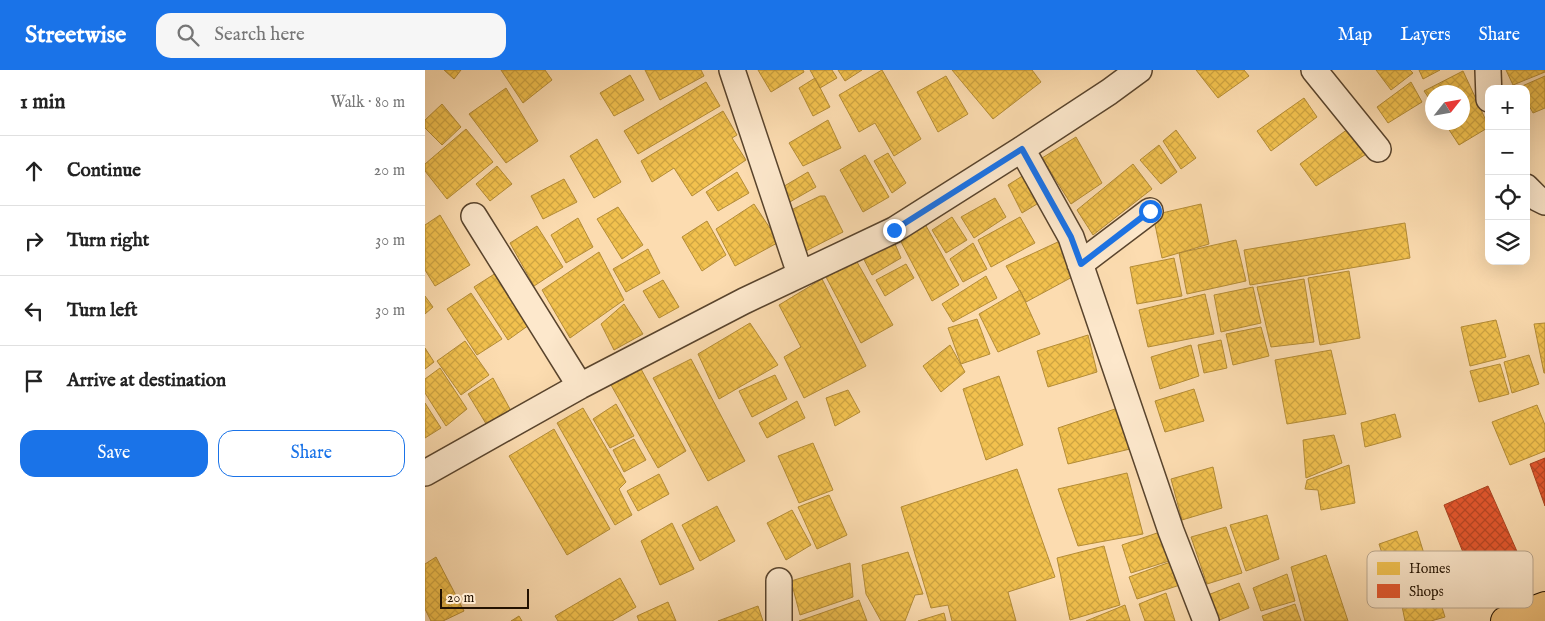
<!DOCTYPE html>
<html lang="en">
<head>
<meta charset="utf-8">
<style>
	:root { --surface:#fff; --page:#f6f6f6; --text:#222; --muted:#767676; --line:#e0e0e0; --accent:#1a73e8 }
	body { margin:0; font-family:"IM FELL English",serif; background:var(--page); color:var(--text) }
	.controls { position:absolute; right:15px; top:15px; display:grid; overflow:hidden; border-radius:10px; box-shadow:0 5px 20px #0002 }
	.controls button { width:45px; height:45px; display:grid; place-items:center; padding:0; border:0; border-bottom:1px solid var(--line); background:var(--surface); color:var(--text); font:25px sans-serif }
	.compass { position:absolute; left:1000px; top:15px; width:45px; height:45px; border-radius:50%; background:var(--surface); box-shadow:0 5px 20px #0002; rotate:59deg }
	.scale { position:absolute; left:15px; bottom:12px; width:89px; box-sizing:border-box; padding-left:5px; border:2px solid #231201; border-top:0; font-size:14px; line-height:18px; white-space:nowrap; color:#231201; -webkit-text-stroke:4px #fde8cc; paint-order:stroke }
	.stop { position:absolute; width:15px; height:15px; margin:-11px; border:4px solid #1a73e8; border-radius:50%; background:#fff }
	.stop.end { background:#1a73e8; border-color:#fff; box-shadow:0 1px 5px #0008 }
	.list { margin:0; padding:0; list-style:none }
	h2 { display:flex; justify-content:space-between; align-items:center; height:65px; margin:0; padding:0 20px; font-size:21px }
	h2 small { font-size:16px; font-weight:400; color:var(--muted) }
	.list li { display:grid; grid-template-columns:32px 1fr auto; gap:15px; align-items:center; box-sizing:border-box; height:70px; padding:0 20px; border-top:1px solid var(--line) }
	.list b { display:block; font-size:19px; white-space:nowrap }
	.list em { font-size:16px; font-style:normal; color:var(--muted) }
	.actions { display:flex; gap:10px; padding:15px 20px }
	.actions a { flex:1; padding:11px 0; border:1px solid var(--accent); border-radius:15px; text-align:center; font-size:18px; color:var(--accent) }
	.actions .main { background:var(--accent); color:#fff }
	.icon { flex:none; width:28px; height:28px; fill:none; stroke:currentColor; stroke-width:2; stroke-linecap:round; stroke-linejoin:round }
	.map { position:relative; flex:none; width:1120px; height:551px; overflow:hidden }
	header { display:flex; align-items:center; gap:30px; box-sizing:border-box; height:70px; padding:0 25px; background:var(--accent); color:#fff }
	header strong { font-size:24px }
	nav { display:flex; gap:28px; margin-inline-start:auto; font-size:18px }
	.search { width:350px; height:45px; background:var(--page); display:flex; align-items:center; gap:12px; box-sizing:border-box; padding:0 18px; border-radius:15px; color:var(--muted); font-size:19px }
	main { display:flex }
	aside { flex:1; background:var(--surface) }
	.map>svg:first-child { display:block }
</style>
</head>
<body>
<header>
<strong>Streetwise</strong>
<div class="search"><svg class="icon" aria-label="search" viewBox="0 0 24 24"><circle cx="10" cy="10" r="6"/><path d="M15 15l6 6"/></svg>Search here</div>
<nav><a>Map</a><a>Layers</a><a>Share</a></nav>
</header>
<main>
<aside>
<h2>1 min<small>Walk · 80 m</small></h2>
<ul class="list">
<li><svg class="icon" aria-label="ahead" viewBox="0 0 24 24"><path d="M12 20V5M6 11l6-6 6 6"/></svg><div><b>Continue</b></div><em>20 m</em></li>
<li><svg class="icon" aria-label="right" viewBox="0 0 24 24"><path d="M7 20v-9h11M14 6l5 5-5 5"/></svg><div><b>Turn right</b></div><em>30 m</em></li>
<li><svg class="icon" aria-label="left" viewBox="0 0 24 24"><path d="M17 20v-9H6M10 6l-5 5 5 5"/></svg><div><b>Turn left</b></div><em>30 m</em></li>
<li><svg class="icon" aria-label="arrive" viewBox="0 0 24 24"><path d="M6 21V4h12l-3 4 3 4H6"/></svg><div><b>Arrive at destination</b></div></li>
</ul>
<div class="actions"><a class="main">Save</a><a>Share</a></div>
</aside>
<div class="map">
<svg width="1120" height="551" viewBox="0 0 1120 551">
	<defs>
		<pattern id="homes-cross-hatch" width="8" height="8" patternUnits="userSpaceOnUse" patternTransform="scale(1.25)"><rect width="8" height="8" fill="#f2c14e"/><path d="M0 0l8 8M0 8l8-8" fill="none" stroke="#cfa542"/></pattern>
		<pattern id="shops-cross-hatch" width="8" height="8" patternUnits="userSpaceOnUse" patternTransform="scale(1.25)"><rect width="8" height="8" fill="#e4572e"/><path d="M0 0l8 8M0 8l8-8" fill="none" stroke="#b84725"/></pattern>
	</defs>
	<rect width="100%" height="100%" fill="#fcdcb0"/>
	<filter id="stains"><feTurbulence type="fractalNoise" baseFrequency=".004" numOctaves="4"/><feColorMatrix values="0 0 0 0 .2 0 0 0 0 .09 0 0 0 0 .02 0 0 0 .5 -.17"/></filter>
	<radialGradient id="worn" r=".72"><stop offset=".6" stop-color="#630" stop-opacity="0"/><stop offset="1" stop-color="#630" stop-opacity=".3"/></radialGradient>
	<path fill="url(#homes-cross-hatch)" stroke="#b48c37" d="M19 0H36L29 9Z
		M76 0H120L127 10 98 33Z
		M220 0H276L279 6 235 30Z
		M333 0H378L379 2 346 22Z
		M385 0H407L412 8 395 18Z
		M413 0H437L420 11Z
		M457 0 496 69 469 86 450 53 434 62 414 25Z
		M527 0H607L616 12 568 49Z
		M771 0H819L824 6 793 28Z
		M951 0H985L988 3 966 20Z
		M994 0H1015L998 9Z
		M1081 0H1120V2L1088 15Z
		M1038 1 1064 57 1034 75 1019 52H1038V22H1008V34L999 21Z
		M205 5 219 30 189 46 175 23Z
		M521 6 543 44 513 62 492 22Z
		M1120 6V38L1108 43 1101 30V19L1095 17Z
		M390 8 405 37 388 46 374 18Z
		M281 12 295 36 213 84 199 61Z
		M986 12 997 32 963 53 952 37Z
		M81 18 113 71 81 93 44 44Z
		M879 28 892 47 846 81 832 61Z
		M17 34 36 57 17 75 0 58V50Z
		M298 41 312 65 307 68 321 90 267 126 249 98 227 112 216 91Z
		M403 50 416 78 378 96 364 73Z
		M927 56 946 81 891 116 875 94Z
		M41 59 68 92 22 129 0 101V94Z
		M751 60 771 88 756 99 738 71Z
		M651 67 677 113 646 134 617 88Z
		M172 69 196 112 169 128 145 86Z
		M734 75 752 102 736 114 715 90Z
		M463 83 481 113 467 123 449 91Z
		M440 85 464 127 438 142 415 100Z
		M708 94 727 119 668 165 652 140Z
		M72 96 87 114 65 131 51 114Z
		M312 102 324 123 293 141 281 122Z
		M383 102 391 117 363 133 356 118Z
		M599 105 617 131 597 143 583 115Z
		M139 109 152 132 118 149 106 126Z
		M395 126H400L418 162 377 183 362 142Z
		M570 128 581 147 549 168 536 147Z
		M329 134 354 172 310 196 291 159Z
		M776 134 784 174 737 188 728 145Z
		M193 137 218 175 197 189 172 149Z
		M15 145 45 195 10 216 0 200V155Z
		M527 147 542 170 521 183 507 160Z
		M595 147 610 173 566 197 553 170Z
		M153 148 168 177 141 193 126 165Z
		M282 151 301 185 277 201 257 167Z
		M980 153 985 188 825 215 819 180Z
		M500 154 534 215 507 231 474 168Z
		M112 156 138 197 109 216 85 173Z
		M467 167 476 188 447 205 435 182Z
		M811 170 821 211 762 224 754 183Z
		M635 171 651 205 601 232 581 196Z
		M548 173 562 199 538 212 525 189Z
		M223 179 235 203 201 222 188 199Z
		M174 182 199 230 145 268 117 220Z
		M749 188 757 226 712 234 705 197Z
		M432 192 468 255 436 273 401 207Z
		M481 194 489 208 460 226 451 210Z
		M924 201 935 268 895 275 883 208Z
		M71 203 104 255 83 270 49 217Z
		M561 206 572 228 528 252 517 234Z
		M397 209 441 296 379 328 359 287 376 277 354 235Z
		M879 209 889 272 846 277 832 217Z
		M238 210 254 237 234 248 218 221Z
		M828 217 836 253 796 262 789 225Z
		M595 220 615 264 573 282 554 244Z
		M46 223 77 269 52 285 22 239Z
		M780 224 789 264 723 277 714 240Z
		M0 226 8 237 0 244Z
		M199 234 218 264 189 280 176 254Z
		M552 249 565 284 536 294 523 258Z
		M1071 250 1081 287 1045 296 1036 257Z
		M325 253 353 295 294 329 273 284Z
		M1120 253V303H1119L1109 254Z
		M836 257 844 286 808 295 801 264Z
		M663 265 672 302 623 317 612 281Z
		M796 270 802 298 779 303 773 275Z
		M40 271 64 305 36 325 12 291Z
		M525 275 540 302 516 322 498 296Z
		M766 275 774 306 735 319 726 287Z
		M0 278 9 292 0 299Z
		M906 280 921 344 862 354 850 290Z
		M1104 285 1114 314 1087 323 1079 292Z
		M266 289 320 391 283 411 228 308Z
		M1075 294 1084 324 1054 332 1045 301Z
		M15 298 42 339 21 356 0 323V309Z
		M216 299 261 381 233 398 186 315Z
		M350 305 362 329 327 347 314 321Z
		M574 306 598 375 561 390 538 319Z
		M68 308 86 341 63 357 43 324Z
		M769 319 779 351 740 362 730 331Z
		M423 320 435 342 410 356 401 328Z
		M372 331 380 348 342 368 334 353Z
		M0 333 16 358 0 368Z
		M191 334 209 366 185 378 168 349Z
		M1112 335 1120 355V381L1085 395 1067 352Z
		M158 338 201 412 194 419 207 445 190 455 132 353Z
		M693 338 705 379 643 394 633 358Z
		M970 344 976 367 940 377 936 353Z
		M129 359 185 459 142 485 84 386Z
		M909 365 917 393 881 408 878 370Z
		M209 369 221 390 199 402 188 380Z
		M388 373 408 420 374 433 353 386Z
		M924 395 930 433 896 440 893 420 880 419 882 410Z
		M788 397 797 438 757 450 746 409Z
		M592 399 630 507 583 522 591 551H527L523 535 506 538 476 437Z
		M702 403 718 464 653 476 633 419Z
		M234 404 244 424 213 441 202 421Z
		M404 425 422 465 392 479 373 437Z
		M292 436 310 471 275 491 257 455Z
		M367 440 386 475 361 490 342 453Z
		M842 445 854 489 821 501 805 455Z
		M247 453 269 499 235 515 216 471Z
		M801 457 817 503 782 514 766 467Z
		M992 461 1008 513 971 526 954 474Z
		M735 462 744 491 706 503 697 475Z
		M679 476 695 535 645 550 632 488Z
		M483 482 498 524 490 525 480 551H456L441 524 437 495Z
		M901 485 923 551H880L866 497Z
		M11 487 39 541 18 551H6L0 539V494Z
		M748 491 758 514 712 529 704 507Z
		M425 493 428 527 375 545 366 511Z
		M862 504 870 531 836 541 828 518Z
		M195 508 211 537 187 551H133L130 546Z
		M814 513 824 538 792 551 780 526Z
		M1011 518 1020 547 1006 551H980L976 531Z
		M741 523 750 551H720L714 534Z
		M434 530 442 551H374Z
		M243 532 251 551H214L212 546Z
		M870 534 876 551H839L837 546Z
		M700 535 705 551H661Z
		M333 536 338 551H293Z
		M519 543 521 551H493Z
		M94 546 97 551H86Z"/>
	<path fill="url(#shops-cross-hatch)" stroke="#aa4220" d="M1120 388V436L1105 394Z
		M1063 416 1106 513 1058 532 1019 435Z"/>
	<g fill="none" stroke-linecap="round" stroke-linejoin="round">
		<defs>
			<path id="minor" d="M307 0 375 204
				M889 0 953 79
				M1063 0 1064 29
				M597 79 646 167 746 461 781 551
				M1101 117 1112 128 1120 132
				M49 146 155 316
				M655 194 725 141
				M0 403 155 316 319 231 469 160 597 79 684 22 714 0
				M354 511V551"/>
			<path id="trunk" d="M1080 551 1120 536"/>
		</defs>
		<use href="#minor" stroke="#59442d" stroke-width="28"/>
		<use href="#trunk" stroke="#231201" stroke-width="30"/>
		<use href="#minor" stroke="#fde8cc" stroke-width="25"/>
		<use href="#trunk" stroke="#eebe78" stroke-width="28"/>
	</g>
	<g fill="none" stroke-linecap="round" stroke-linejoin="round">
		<path stroke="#1a73e8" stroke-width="6" d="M469 160 597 79 646 167 656 194 725 141"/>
	</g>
	<rect x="942" y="481" width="166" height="57" rx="8" fill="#fde8cc" stroke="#bca88f" stroke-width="1"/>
	<rect x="952" y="492" width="23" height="13" fill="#f2c14e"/>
	<rect x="952" y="514" width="23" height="14" fill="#e4572e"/>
	<g font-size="14" fill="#231201">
		<text x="984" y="503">Homes</text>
		<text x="984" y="526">Shops</text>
	</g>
	<rect width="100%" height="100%" filter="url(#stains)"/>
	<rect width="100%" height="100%" fill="url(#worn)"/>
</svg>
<div class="controls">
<button>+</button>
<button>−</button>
<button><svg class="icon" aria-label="locate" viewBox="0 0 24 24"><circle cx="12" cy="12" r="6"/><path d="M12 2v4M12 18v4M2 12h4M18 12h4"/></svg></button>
<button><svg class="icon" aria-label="layers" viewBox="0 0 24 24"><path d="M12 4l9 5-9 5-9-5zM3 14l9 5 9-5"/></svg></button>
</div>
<svg class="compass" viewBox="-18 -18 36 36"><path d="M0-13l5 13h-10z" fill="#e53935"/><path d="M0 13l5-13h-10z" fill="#767676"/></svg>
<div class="scale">20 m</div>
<div class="stop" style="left:725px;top:141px"></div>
<div class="stop end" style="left:469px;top:160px"></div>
</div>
</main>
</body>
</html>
